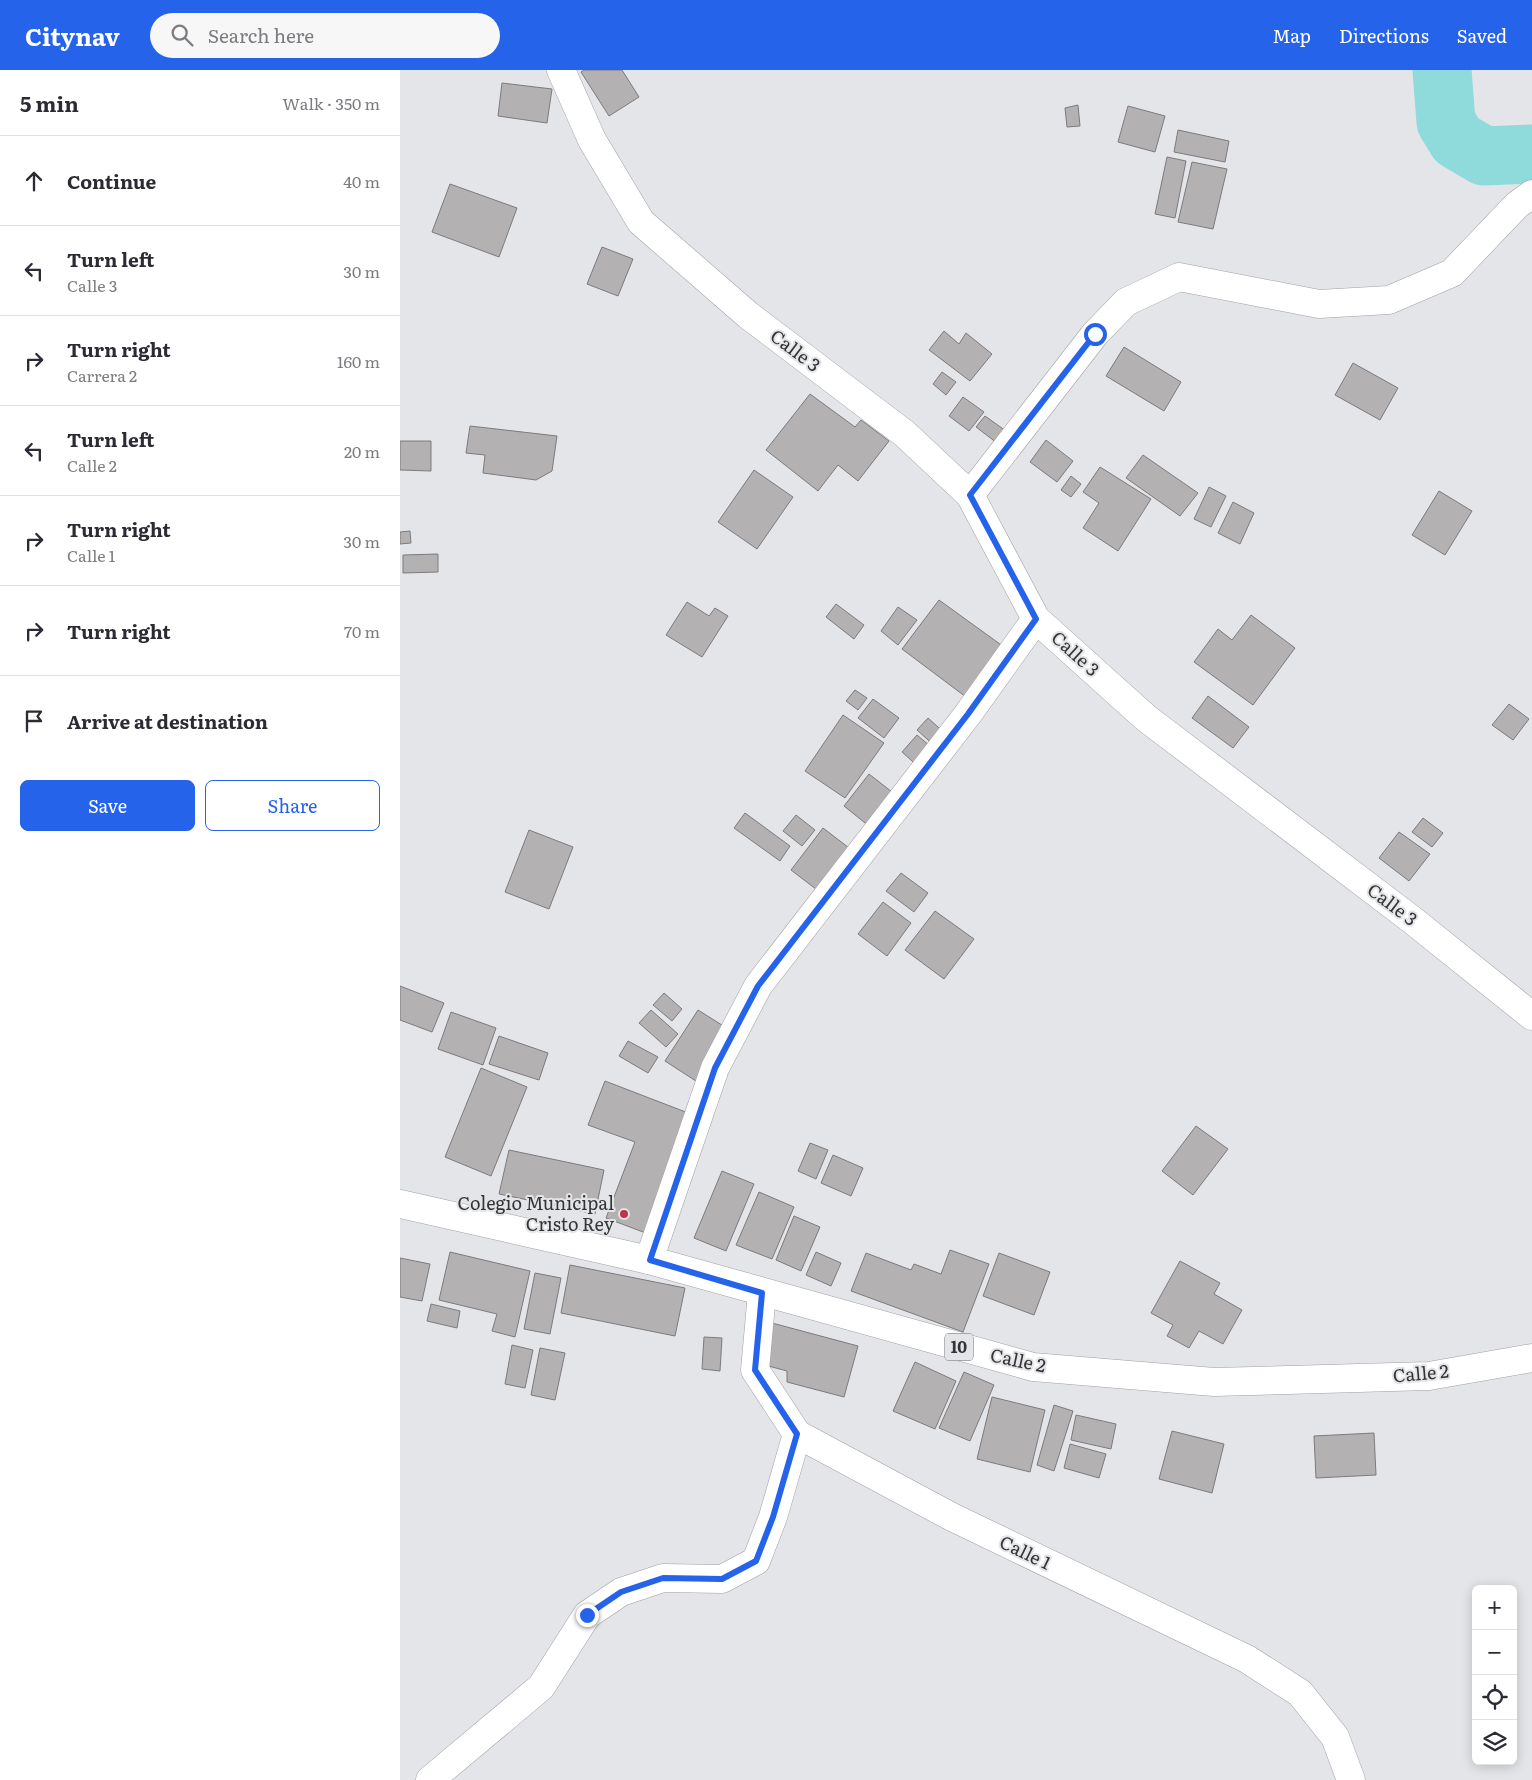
<!DOCTYPE html>
<html lang="en">
<head>
<meta charset="utf-8">
<style>
	:root { --surface:#fff; --page:#f7f7f7; --text:#2b2b33; --muted:#7c7c81; --line:#e1e1e2; --accent:#2563eb }
	body { margin:0; font-family:Literata,serif; background:var(--page); color:var(--text) }
	.controls { position:absolute; right:15px; bottom:15px; display:grid; overflow:hidden; border-radius:8px; box-shadow:0 2px 12px #0003 }
	.controls button { width:45px; height:45px; display:grid; place-items:center; padding:0; border:0; border-bottom:1px solid var(--line); background:var(--surface); color:var(--text); font:25px sans-serif }
	.stop { position:absolute; width:15px; height:15px; margin:-11px; border:4px solid #2563eb; border-radius:50%; background:#fff }
	.stop.end { background:#2563eb; border-color:#fff; box-shadow:0 1px 5px #0008 }
	.list { margin:0; padding:0; list-style:none }
	h2 { display:flex; justify-content:space-between; align-items:center; height:65px; margin:0; padding:0 20px; font-size:21px }
	h2 small { font-size:16px; font-weight:400; color:var(--muted) }
	.list li { display:grid; grid-template-columns:32px 1fr auto; gap:15px; align-items:center; box-sizing:border-box; height:90px; padding:0 20px; border-top:1px solid var(--line) }
	.list b { display:block; font-size:19px; white-space:nowrap }
	.list p { margin:0; font-size:16px; white-space:nowrap; color:var(--muted) }
	.list em { font-size:16px; font-style:normal; color:var(--muted) }
	.actions { display:flex; gap:10px; padding:15px 20px }
	.actions a { flex:1; padding:11px 0; border:1px solid var(--accent); border-radius:8px; text-align:center; font-size:18px; color:var(--accent) }
	.actions .main { background:var(--accent); color:#fff }
	.icon { flex:none; width:28px; height:28px; fill:none; stroke:currentColor; stroke-width:2; stroke-linecap:round; stroke-linejoin:round }
	.map { position:relative; flex:none; width:1132px; height:1710px; overflow:hidden }
	header { display:flex; align-items:center; gap:30px; box-sizing:border-box; height:70px; padding:0 25px; background:var(--accent); color:#fff }
	header strong { font-size:24px }
	nav { display:flex; gap:28px; margin-inline-start:auto; font-size:18px }
	.search { width:350px; height:45px; background:var(--page); display:flex; align-items:center; gap:12px; box-sizing:border-box; padding:0 18px; border-radius:28px; color:var(--muted); font-size:19px }
	main { display:flex }
	aside { flex:1; background:var(--surface) }
	.map>svg:first-child { display:block }
</style>
</head>
<body>
<header>
<strong>Citynav</strong>
<div class="search"><svg class="icon" aria-label="search" viewBox="0 0 24 24"><circle cx="10" cy="10" r="6"/><path d="M15 15l6 6"/></svg>Search here</div>
<nav><a>Map</a><a>Directions</a><a>Saved</a></nav>
</header>
<main>
<aside>
<h2>5 min<small>Walk · 350 m</small></h2>
<ul class="list">
<li><svg class="icon" aria-label="ahead" viewBox="0 0 24 24"><path d="M12 20V5M6 11l6-6 6 6"/></svg><div><b>Continue</b></div><em>40 m</em></li>
<li><svg class="icon" aria-label="left" viewBox="0 0 24 24"><path d="M17 20v-9H6M10 6l-5 5 5 5"/></svg><div><b>Turn left</b><p>Calle 3</p></div><em>30 m</em></li>
<li><svg class="icon" aria-label="right" viewBox="0 0 24 24"><path d="M7 20v-9h11M14 6l5 5-5 5"/></svg><div><b>Turn right</b><p>Carrera 2</p></div><em>160 m</em></li>
<li><svg class="icon" aria-label="left" viewBox="0 0 24 24"><path d="M17 20v-9H6M10 6l-5 5 5 5"/></svg><div><b>Turn left</b><p>Calle 2</p></div><em>20 m</em></li>
<li><svg class="icon" aria-label="right" viewBox="0 0 24 24"><path d="M7 20v-9h11M14 6l5 5-5 5"/></svg><div><b>Turn right</b><p>Calle 1</p></div><em>30 m</em></li>
<li><svg class="icon" aria-label="right" viewBox="0 0 24 24"><path d="M7 20v-9h11M14 6l5 5-5 5"/></svg><div><b>Turn right</b></div><em>70 m</em></li>
<li><svg class="icon" aria-label="arrive" viewBox="0 0 24 24"><path d="M6 21V4h12l-3 4 3 4H6"/></svg><div><b>Arrive at destination</b></div></li>
</ul>
<div class="actions"><a class="main">Save</a><a>Share</a></div>
</aside>
<div class="map">
<svg width="1132" height="1710" viewBox="0 0 1132 1710">
	<rect width="100%" height="100%" fill="#e4e5e8"/>
	<g fill="none" stroke-linecap="round" stroke-linejoin="round">
		<path stroke="#8fdadb" stroke-width="59" d="M1042 0 1046 52 1057 70 1084 86 1132 84"/>
	</g>
	<path fill="#b4b1b3" stroke="#7c7a7c" d="M184 0H222L239 27 209 46 181 2Z
		M102 13 152 19 147 53 98 46Z
		M678 35 680 56 667 57 665 38Z
		M728 36 765 46 755 82 718 72Z
		M778 60 829 71 825 92 774 82Z
		M767 87 786 91 775 148 755 144Z
		M792 92 827 99 813 159 778 152Z
		M50 114 117 138 99 187 32 162Z
		M202 177 233 189 218 226 187 214Z
		M544 261 559 274 566 263 592 284 570 311 529 280Z
		M724 277 781 312 764 341 706 306Z
		M953 293 998 318 980 350 935 325Z
		M542 302 556 312 546 325 533 314Z
		M410 324 455 357 461 350 489 371 458 411 438 395 418 421 366 380Z
		M563 327 584 342 569 361 549 346Z
		M585 346 606 361 597 373 576 357Z
		M70 356 157 366 152 401 136 410 83 403 85 385 66 383Z
		M646 370 673 391 657 412 630 392Z
		M0 371H31V401L0 400Z
		M743 385 798 423 780 446 726 408Z
		M700 397 751 429 718 481 683 458 699 433 683 422Z
		M354 400 393 427 357 479 318 452Z
		M671 406 681 414 671 427 661 420Z
		M809 417 826 426 811 457 794 449Z
		M1039 421 1072 441 1045 485 1012 465Z
		M833 432 854 443 840 474 818 463Z
		M10 461 11 473 0 474V462Z
		M38 484V502L3 503V485Z
		M539 530 604 577 566 627 502 579Z
		M287 532 309 546 315 538 328 546 302 587 266 565Z
		M436 534 464 555 454 569 426 547Z
		M498 537 517 550 498 575 481 561Z
		M851 545 895 578 853 635 794 592 818 559 832 570Z
		M455 620 467 628 458 640 446 631Z
		M808 626 849 657 833 678 792 648Z
		M473 629 499 648 484 668 458 648Z
		M1109 634 1129 649 1113 670 1092 655Z
		M443 645 484 673 445 728 405 701Z
		M528 648 548 666 537 678 517 660Z
		M517 665 536 681 521 699 502 682Z
		M469 704 501 729 475 761 444 736Z
		M345 743 390 776 380 791 334 758Z
		M396 745 415 760 402 776 383 761Z
		M1023 748 1043 763 1032 777 1012 762Z
		M423 758 457 784 425 826 391 800Z
		M129 760 173 777 149 839 105 822Z
		M999 762 1030 784 1009 811 979 788Z
		M501 803 528 823 514 842 486 821Z
		M483 832 511 853 487 886 458 864Z
		M535 841 574 869 544 909 505 880Z
		M0 916 44 933 32 962 0 950Z
		M264 923 282 939 272 951 253 935Z
		M251 940 278 964 266 977 239 953Z
		M298 940 333 962 299 1013 265 991Z
		M51 942 96 958 83 995 38 979Z
		M99 966 148 983 139 1010 89 994Z
		M228 971 258 987 248 1003 219 986Z
		M81 998 127 1017 91 1106 45 1087Z
		M205 1011 296 1046 251 1165 206 1148 235 1072 188 1055Z
		M796 1056 828 1079 793 1125 762 1101Z
		M410 1073 428 1080 416 1109 398 1101Z
		M109 1080 204 1100 195 1144 99 1124Z
		M433 1085 463 1098 451 1126 421 1113Z
		M322 1101 354 1114 326 1181 294 1168Z
		M359 1122 394 1137 372 1189 336 1175Z
		M394 1146 420 1157 401 1201 376 1190Z
		M550 1180 589 1194 563 1262 451 1221 466 1183 511 1200 514 1194 541 1204Z
		M50 1182 130 1201 115 1267 92 1261 97 1244 39 1230Z
		M416 1182 441 1193 431 1216 406 1205Z
		M599 1183 650 1202 634 1245 583 1226Z
		M0 1188 30 1194 22 1231 0 1227Z
		M780 1191 820 1213 814 1224 842 1240 823 1274 799 1261 789 1278 767 1266 773 1255 751 1243Z
		M170 1195 285 1218 275 1266 161 1243Z
		M135 1203 161 1208 150 1264 124 1259Z
		M31 1234 60 1241 57 1258 27 1251Z
		M372 1253 458 1276 444 1327 387 1312V1301L361 1294Z
		M304 1267 322 1268 320 1301 302 1299Z
		M112 1275 133 1280 125 1318 105 1314Z
		M140 1278 165 1283 155 1330 131 1325Z
		M515 1292 556 1311 535 1359 493 1341Z
		M564 1302 594 1315 570 1371 539 1358Z
		M592 1327 645 1340 630 1402 577 1389Z
		M654 1335 673 1341 654 1401 637 1395Z
		M676 1345 716 1354 711 1379 671 1370Z
		M772 1361 824 1374 812 1423 759 1409Z
		M974 1363 976 1405 916 1408 914 1366Z
		M670 1374 706 1384 699 1408 664 1398Z"/>
	<g fill="none" stroke-linecap="round" stroke-linejoin="round">
		<defs>
			<path id="street" d="M161 0 192 70 241 152 348 245 505 364 570 425 636 549 746 648 1011 849 1132 946
				M570 425 695 264 726 232 779 207 919 234 989 230 1052 203 1117 135 1132 124
				M249 1190 315 998 358 916 568 644 636 549
				M362 1223 355 1300 397 1364 552 1447 847 1589 900 1623 935 1667 951 1710
				M30 1710 141 1617 187 1545 221 1522 263 1508 322 1509 356 1491 373 1447 397 1364"/>
			<path id="primary" d="M0 1134 249 1190 633 1297 814 1312 1029 1306 1132 1288"/>
		</defs>
		<use href="#street" stroke="#a1a1a5" stroke-width="29"/>
		<use href="#primary" stroke="#a1a1a5" stroke-width="29"/>
		<use href="#street" stroke="#fff" stroke-width="28"/>
		<use href="#primary" stroke="#fff" stroke-width="28"/>
	</g>
	<g fill="none" stroke-linecap="round" stroke-linejoin="round">
		<path stroke="#2563eb" stroke-width="6" d="M187 1545 221 1522 263 1508 322 1509 356 1491 373 1447 397 1364 355 1300 362 1223 250 1190 315 998 358 916 568 644 636 549 570 425 695 264"/>
	</g>
	<circle fill="#c23250" stroke="#e4e5e8" stroke-width="2" cx="224" cy="1144" r="5"/>
	<g text-anchor="middle" stroke-width="4" stroke-linejoin="round" paint-order="stroke">
		<rect fill="#e4e5e8" stroke="#69696b" stroke-width="1" x="545" y="1263.5" width="28" height="27" rx="4"/>
		<g font-size="16" font-weight="bold" fill="#343435">
			<text x="559" y="1283">10</text>
		</g>
		<g font-size="18" fill="#343435" stroke="#e4e5e8">
			<text transform="translate(395 281) rotate(37)" y="6">Calle 3</text>
			<text transform="translate(675 584) rotate(42)" y="6">Calle 3</text>
			<text transform="translate(992 835) rotate(37)" y="6">Calle 3</text>
			<text transform="translate(618 1291) rotate(12)" y="6">Calle 2</text>
			<text transform="translate(1021 1304) rotate(-5)" y="6">Calle 2</text>
			<text transform="translate(625 1483) rotate(26)" y="6">Calle 1</text>
		</g>
		<g font-size="18" fill="#343435" stroke="#e4e5e8" text-anchor="end">
			<text x="214" y="1140">Colegio Municipal<tspan x="214" dy="21">Cristo Rey</tspan></text>
		</g>
	</g>
</svg>
<div class="controls">
<button>+</button>
<button>−</button>
<button><svg class="icon" aria-label="locate" viewBox="0 0 24 24"><circle cx="12" cy="12" r="6"/><path d="M12 2v4M12 18v4M2 12h4M18 12h4"/></svg></button>
<button><svg class="icon" aria-label="layers" viewBox="0 0 24 24"><path d="M12 4l9 5-9 5-9-5zM3 14l9 5 9-5"/></svg></button>
</div>
<div class="stop" style="left:695px;top:264px"></div>
<div class="stop end" style="left:187px;top:1545px"></div>
</div>
</main>
</body>
</html>
